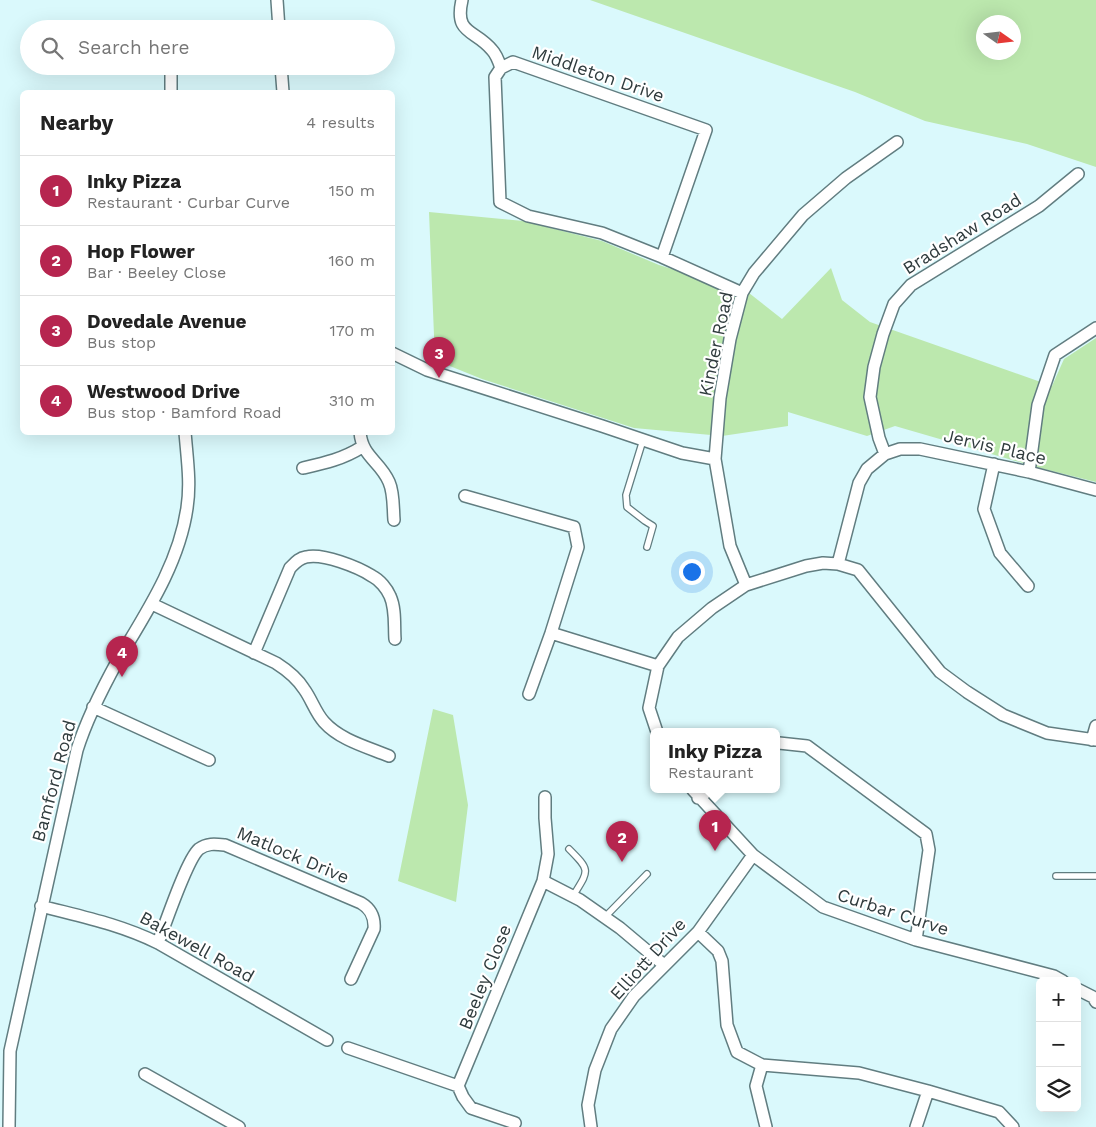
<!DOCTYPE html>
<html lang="en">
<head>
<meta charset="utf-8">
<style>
	:root { --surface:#fff; --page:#f6f6f6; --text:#222; --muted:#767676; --line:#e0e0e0; --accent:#b6254f }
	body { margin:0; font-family:"Work Sans",sans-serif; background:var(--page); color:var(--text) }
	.controls { position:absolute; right:15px; bottom:15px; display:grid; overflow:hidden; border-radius:8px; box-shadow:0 5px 20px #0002 }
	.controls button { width:45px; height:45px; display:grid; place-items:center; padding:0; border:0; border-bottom:1px solid var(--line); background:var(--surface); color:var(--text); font:25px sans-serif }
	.compass { position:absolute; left:976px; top:15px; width:45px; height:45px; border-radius:50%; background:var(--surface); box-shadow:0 5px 20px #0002; rotate:104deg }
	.you { position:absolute; left:691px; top:571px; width:18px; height:18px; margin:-12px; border:4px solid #fff; border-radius:50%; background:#1a73e8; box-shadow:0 0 0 8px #1a73e833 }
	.badge { display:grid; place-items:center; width:32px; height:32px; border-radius:50%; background:var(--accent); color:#fff; font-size:16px; font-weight:700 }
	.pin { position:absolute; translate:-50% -41px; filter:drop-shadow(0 1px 2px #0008) }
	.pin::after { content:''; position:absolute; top:26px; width:18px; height:15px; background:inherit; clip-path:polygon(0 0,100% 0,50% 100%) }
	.popup { position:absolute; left:650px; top:728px; width:130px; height:65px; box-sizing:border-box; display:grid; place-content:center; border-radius:8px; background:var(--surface); filter:drop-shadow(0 1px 4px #0005); font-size:16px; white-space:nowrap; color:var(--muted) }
	.popup b { font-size:19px; color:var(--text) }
	.popup::after { content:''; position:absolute; left:50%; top:100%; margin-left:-10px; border:10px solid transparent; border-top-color:var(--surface) }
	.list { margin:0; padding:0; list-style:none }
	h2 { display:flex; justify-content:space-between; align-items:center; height:65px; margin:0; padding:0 20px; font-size:21px }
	h2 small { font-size:16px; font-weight:400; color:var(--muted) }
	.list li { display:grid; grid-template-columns:32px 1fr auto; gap:15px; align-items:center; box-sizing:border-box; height:70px; padding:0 20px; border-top:1px solid var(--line) }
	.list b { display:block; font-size:19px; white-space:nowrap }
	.list p { margin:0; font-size:16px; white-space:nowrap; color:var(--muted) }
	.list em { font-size:16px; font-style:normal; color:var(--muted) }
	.icon { flex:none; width:28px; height:28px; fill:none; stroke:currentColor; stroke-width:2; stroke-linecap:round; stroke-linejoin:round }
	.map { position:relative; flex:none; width:1096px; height:1127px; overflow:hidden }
	.search { position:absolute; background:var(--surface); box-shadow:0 5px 20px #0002; left:20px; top:20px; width:375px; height:55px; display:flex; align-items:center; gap:12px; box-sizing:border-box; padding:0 18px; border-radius:28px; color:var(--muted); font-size:19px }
	.panel { position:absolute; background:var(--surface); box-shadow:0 5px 20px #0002; left:20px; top:90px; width:375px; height:345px; border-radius:8px }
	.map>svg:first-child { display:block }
</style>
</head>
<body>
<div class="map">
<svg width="1096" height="1127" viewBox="0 0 1096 1127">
	<rect width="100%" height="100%" fill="#daf9fc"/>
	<path fill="#bce8ae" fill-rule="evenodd" d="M590 0H1096V167L1027 144 925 121 855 92ZM984 22H1014V52H984Z
		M429 212 523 221 602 241 659 265 749 293 782 319 831 268 842 300 870 322 1052 386 1064 359 1096 338V482L1040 468 895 426 867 436 788 412V426L722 436 634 428 482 379 435 360Z
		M433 709 453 715 468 805 456 902 398 881Z"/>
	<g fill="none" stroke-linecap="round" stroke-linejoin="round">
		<defs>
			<path id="lane" d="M164 66 196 70
				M643 440 626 495 627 507 645 521 653 526 647 547
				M569 849C591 871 589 870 573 896
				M1056 876H1096
				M604 918 647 874"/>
			<path id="street" d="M277 0 279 29
				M462 0C454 35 475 29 492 50 496 54 499 62 501 68
				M281 66 283 92
				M171 68V92
				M662 257 706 130 513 62 501 68 495 77 500 202 528 216 602 233 662 257 742 293
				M392 353 427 370 602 426 682 453 715 459
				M360 432C362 457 380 461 389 482 394 493 393 508 394 520
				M885 454 879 438 870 397 874 367 883 334 894 304 911 285 1039 206 1078 174
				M994 464 984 509 1000 553 1028 586
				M303 468C325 463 343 459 362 447
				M1029 472 1038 405 1055 355 1096 328
				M465 496 574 527 578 547 551 633 529 694
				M838 564 859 483 867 469 885 454 900 449H920L1029 472 1096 490
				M746 585 730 546 715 459 720 398 730 339 742 293 754 273 803 215 846 178 897 142
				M152 604 276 663C287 670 297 678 304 689 312 700 315 712 324 722 340 740 367 747 389 756
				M551 633 658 666
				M254 653 290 568C295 563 299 558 306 557 323 553 358 567 372 576 380 580 387 589 390 596 396 609 394 626 395 639
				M93 707 209 760
				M657 732 649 708 658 666 678 637 712 608 746 585 806 566 823 563 838 564 858 570 940 672 967 692 1003 715 1047 733 1096 740
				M1092 740 1096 726
				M776 744 779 743 807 746 926 834 929 850 916 940
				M693 790 753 855 823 907 916 940 1054 976 1063 981
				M698 798 710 790
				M543 881 580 900 620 928 664 965
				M41 906C83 917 119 924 158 943L327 1040
				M698 932 718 951 722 961 727 1025 737 1052 762 1065 859 1073 928 1091 999 1112 1013 1127
				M158 943C165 925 187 859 199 849 207 843 215 844 225 845L361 903C371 909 375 917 374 929L351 979
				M1077 989 1093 997 1096 1002
				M348 1048 458 1086
				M762 1065 756 1086 766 1127
				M145 1074 239 1127
				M515 1123 471 1108 463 1097 458 1086 543 881 548 854 545 818V797
				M9 1127 10 1051 77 750C87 718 102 689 118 660 146 613 179 564 187 508 191 483 187 458 185 432
				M591 1127 588 1105 595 1070 611 1029 634 996 698 932 753 855
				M916 1127 928 1091"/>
		</defs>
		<use href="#lane" stroke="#617d80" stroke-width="8"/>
		<use href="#street" stroke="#617d80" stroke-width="14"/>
		<use href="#lane" stroke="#fff" stroke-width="5.5"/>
		<use href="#street" stroke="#fff" stroke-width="11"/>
	</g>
	<g text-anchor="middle" stroke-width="4.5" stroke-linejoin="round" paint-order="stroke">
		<g font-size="18" fill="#2f3b3d" stroke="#fff">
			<text transform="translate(598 74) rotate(19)" y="6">Middleton Drive</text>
			<text transform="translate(962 234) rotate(-32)" y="6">Bradshaw Road</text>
			<text transform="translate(716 344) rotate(-78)" y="6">Kinder Road</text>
			<text transform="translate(995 447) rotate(13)" y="6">Jervis Place</text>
			<text transform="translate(54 781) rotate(-75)" y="6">Bamford Road</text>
			<text transform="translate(293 855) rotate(23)" y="6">Matlock Drive</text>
			<text transform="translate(893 912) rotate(18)" y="6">Curbar Curve</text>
			<text transform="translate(197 947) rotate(29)" y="6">Bakewell Road</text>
			<text transform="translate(648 959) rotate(-48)" y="6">Elliott Drive</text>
			<text transform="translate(485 977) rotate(-68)" y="6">Beeley Close</text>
		</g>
	</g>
</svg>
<div class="controls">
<button>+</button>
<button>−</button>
<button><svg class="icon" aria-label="layers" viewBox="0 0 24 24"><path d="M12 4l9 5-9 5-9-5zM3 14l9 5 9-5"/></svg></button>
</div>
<svg class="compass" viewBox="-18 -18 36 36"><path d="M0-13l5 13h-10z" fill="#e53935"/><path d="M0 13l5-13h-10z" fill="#767676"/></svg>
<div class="you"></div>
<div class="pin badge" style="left:715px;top:851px">1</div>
<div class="popup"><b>Inky Pizza</b>Restaurant</div>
<div class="pin badge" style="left:622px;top:862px">2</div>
<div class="pin badge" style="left:439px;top:378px">3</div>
<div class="pin badge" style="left:122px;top:677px">4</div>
<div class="search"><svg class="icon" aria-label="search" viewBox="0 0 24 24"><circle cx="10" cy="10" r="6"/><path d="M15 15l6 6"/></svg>Search here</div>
<section class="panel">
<h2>Nearby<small>4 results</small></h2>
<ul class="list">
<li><span class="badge">1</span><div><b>Inky Pizza</b><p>Restaurant · Curbar Curve</p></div><em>150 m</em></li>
<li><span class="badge">2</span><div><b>Hop Flower</b><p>Bar · Beeley Close</p></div><em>160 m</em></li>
<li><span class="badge">3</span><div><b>Dovedale Avenue</b><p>Bus stop</p></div><em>170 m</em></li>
<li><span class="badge">4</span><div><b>Westwood Drive</b><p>Bus stop · Bamford Road</p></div><em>310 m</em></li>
</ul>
</section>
</div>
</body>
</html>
